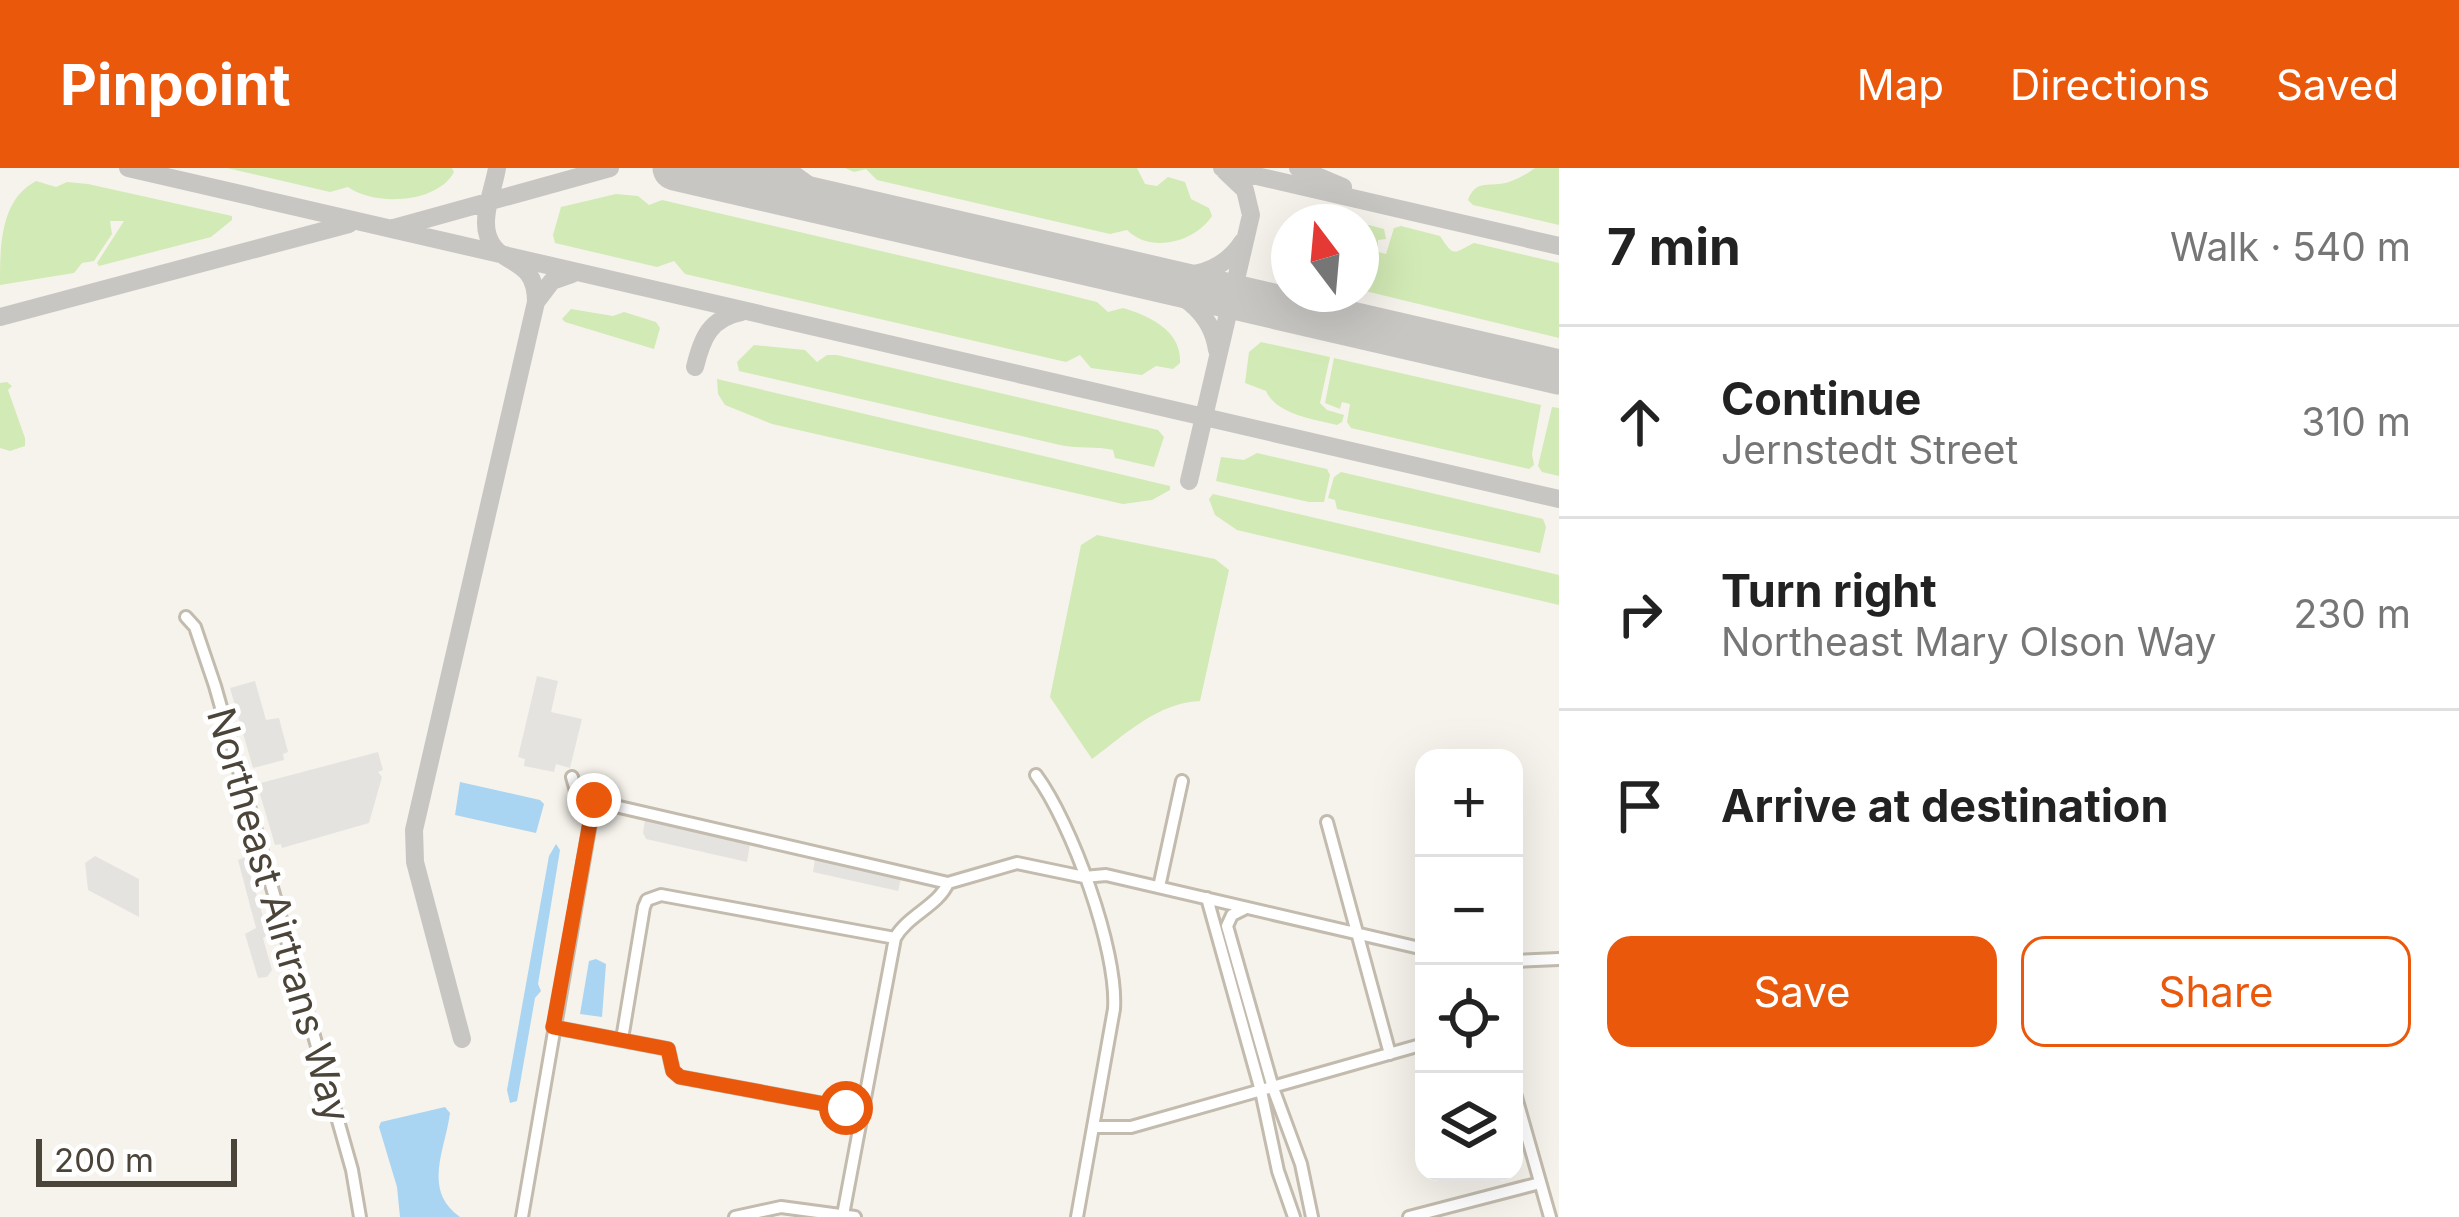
<!DOCTYPE html>
<html lang="en">
<head>
<meta charset="utf-8">
<style>
	:root { --surface:#fff; --page:#f2f2f2; --text:#222; --muted:#767676; --line:#e0e0e0; --accent:#ea580c }
	body { margin:0; font-family:Inter,sans-serif; background:var(--page); color:var(--text) }
	.controls { position:absolute; right:36px; bottom:36px; display:grid; overflow:hidden; border-radius:24px; box-shadow:0 12px 48px #0002 }
	.controls button { width:108px; height:108px; display:grid; place-items:center; padding:0; border:0; border-bottom:3px solid var(--line); background:var(--surface); color:var(--text); font:60px sans-serif }
	.compass { position:absolute; left:1271px; top:36px; width:108px; height:108px; border-radius:50%; background:var(--surface); box-shadow:0 12px 48px #0002; rotate:344deg }
	.scale { position:absolute; left:36px; bottom:30px; width:201px; box-sizing:border-box; padding-left:12px; border:6px solid #4b4439; border-top:0; font-size:33px; line-height:42px; white-space:nowrap; color:#4b4439; -webkit-text-stroke:9px #fff; paint-order:stroke }
	.stop { position:absolute; width:36px; height:36px; margin:-27px; border:9px solid #ea580c; border-radius:50%; background:#fff }
	.stop.end { background:#ea580c; border-color:#fff; box-shadow:0 3px 12px #0008 }
	.list { margin:0; padding:0; list-style:none }
	h2 { display:flex; justify-content:space-between; align-items:center; height:156px; margin:0; padding:0 48px; font-size:51px }
	h2 small { font-size:39px; font-weight:400; color:var(--muted) }
	.list li { display:grid; grid-template-columns:78px 1fr auto; gap:36px; align-items:center; box-sizing:border-box; height:192px; padding:0 48px; border-top:3px solid var(--line) }
	.list b { display:block; font-size:45px; white-space:nowrap }
	.list p { margin:0; font-size:39px; white-space:nowrap; color:var(--muted) }
	.list em { font-size:39px; font-style:normal; color:var(--muted) }
	.actions { display:flex; gap:24px; padding:36px 48px }
	.actions a { flex:1; padding:27px 0; border:3px solid var(--accent); border-radius:24px; text-align:center; font-size:42px; color:var(--accent) }
	.actions .main { background:var(--accent); color:#fff }
	.icon { flex:none; width:66px; height:66px; fill:none; stroke:currentColor; stroke-width:2; stroke-linecap:round; stroke-linejoin:round }
	.map { position:relative; flex:none; width:1559px; height:1049px; overflow:hidden }
	header { display:flex; align-items:center; gap:72px; box-sizing:border-box; height:168px; padding:0 60px; background:var(--accent); color:#fff }
	header strong { font-size:57px }
	nav { display:flex; gap:66px; margin-inline-start:auto; font-size:42px }
	main { display:flex }
	aside { flex:1; background:var(--surface) }
	.map>svg:first-child { display:block }
</style>
</head>
<body>
<header>
<strong>Pinpoint</strong>
<nav><a>Map</a><a>Directions</a><a>Saved</a></nav>
</header>
<main>
<div class="map">
<svg width="1559" height="1049" viewBox="0 0 1559 1049">
	<rect width="100%" height="100%" fill="#f6f3ec"/>
	<path fill="#d2eab5" d="M227 0H452L454 4C437 36 374 38 348 19L330 24Z
		M845 0H1137L1145 16 1157 18 1168 9 1185 14 1191 31 1209 40 1212 48C1195 74 1151 86 1127 62L1110 66 877 12 866 1 854 4Z
		M1535 0H1559V57L1473 37 1468 32C1476 10 1490 20 1509 14 1518 11 1527 6 1535 0Z
		M36 13 56 19 67 14 88 16 232 48V52L211 69 99 98 97 95 124 53H110L112 66 94 93 82 95 74 105 0 117C0 78 0 32 36 13Z
		M616 26 638 28 649 37 662 32 1061 125 1097 134 1108 144 1123 140C1150 148 1182 163 1180 195L1173 201 1156 198 1142 207 1091 200 1080 187 1066 194 685 106 674 93 657 99 555 75 553 67 561 39Z
		M1361 55 1384 61 1386 71 1378 72V84L1386 86 1394 60 1401 58 1440 68C1454 89 1452 86 1474 75L1559 95V170L1361 122Z
		M571 141 613 148 624 144 656 154 660 160 654 181 565 154 562 151Z
		M1261 174 1330 189 1320 235 1327 242 1344 247 1342 254 1337 257C1314 251 1276 246 1266 223L1245 215 1249 184Z
		M754 177 805 182 817 194 827 187H837L1158 262 1164 269 1154 299 1115 290 1113 282C1095 278 1080 281 1060 277L739 203 737 194Z
		M1334 190 1541 237 1532 286 1534 297 1529 301 1351 260 1347 254 1350 236 1342 234 1340 241 1325 235Z
		M717 211 1170 318V322L1152 332 1123 336 772 256 725 237 718 226Z
		M7 214 12 218 8 222 25 270V278L10 283 0 280V215Z
		M1552 239 1559 240V308L1542 304 1538 298Z
		M1257 285 1327 301 1330 307 1324 334H1309L1216 313 1221 289 1244 292Z
		M1341 304 1543 351 1546 359 1540 385 1337 341 1335 332 1328 330 1334 309Z
		M1213 326 1559 407V437L1237 362 1215 347 1209 331Z
		M1097 367 1215 391 1229 402 1200 533C1157 535 1126 566 1092 591L1050 529 1081 377Z"/>
	<path fill="#e5e3e0" d="M537 508 558 513 551 544 582 551 570 600 556 596 554 604 524 598 525 591 518 589Z
		M255 513 266 552 279 550 288 584 283 586 284 592 253 600 230 520Z
		M378 584 383 602 378 604 382 609 369 655 282 680 281 676 275 677 257 616Z
		M645 652 750 676 747 694 646 671 643 665Z
		M95 688 139 711V749L88 722 85 695Z
		M245 689 269 768 263 770 272 802 267 809 258 810 245 766 256 760 238 692Z
		M815 691 901 711 898 723 813 704Z"/>
	<path fill="#a9d4f2" d="M460 614 540 632 544 636 536 665 455 647Z
		M556 676 560 682 538 816 541 823 535 830 517 933 510 935 507 922 549 688Z
		M596 791 606 796 602 849 580 846 589 793Z
		M445 939 450 945C445 983 422 1022 460 1049H400L397 1019 379 959 381 954Z"/>
	<g fill="none" stroke-linecap="round" stroke-linejoin="round">
		<path stroke="#c8c6c3" stroke-width="18" d="M128 0 1559 331
			M497 0C494 19 481 49 488 68 498 100 536 86 536 134
			M785 0 817 23 862 43
			M1222 0 1559 78
			M1298 0 1343 19
			M394 60 610 0
			M0 149 349 56
			M1217 182C1211 139 1177 124 1140 107 1180 110 1219 111 1243 73
			M695 199C702 170 710 150 742 144
			M1189 313 1251 47 1245 22 1225 3
			M462 871 415 694 414 662 536 134 552 113 572 106"/>
		<path stroke="#c8c6c3" stroke-width="45" d="M675 0 1559 204"/>
		<defs>
			<path id="minor" d="M186 449 195 459 215 518 352 1002 360 1049
				M1036 607C1071 654 1118 782 1114 841L1077 1049
				M602 635 948 715 1017 695 1084 709 1106 707 1424 781
				M1327 654 1390 886
				M1159 719 1182 613
				M1207 730 1261 923 1278 1003 1294 1049
				M1244 741 1232 747 1227 758 1273 920 1301 996 1312 1049
				M1514 793 1559 791
				M553 859 668 881 673 903 680 909 862 943
				M622 871 644 739 647 732 661 727 895 770
				M1514 922 1550 1049
				M1094 959H1131L1424 876
				M843 1047 895 770C908 747 938 738 948 715
				M522 1049 594 632 576 623 572 609
				M735 1049 781 1039 855 1049
				M1409 1049 1540 1015"/>
		</defs>
		<use href="#minor" stroke="#c2bbae" stroke-width="16"/>
		<use href="#minor" stroke="#fff" stroke-width="10"/>
	</g>
	<g fill="none" stroke-linecap="round" stroke-linejoin="round">
		<path stroke="#ea580c" stroke-width="15" d="M594 632 553 859 668 881 673 903 680 909 846 940"/>
	</g>
	<g text-anchor="middle" stroke-width="10" stroke-linejoin="round" paint-order="stroke">
		<g font-size="39" fill="#4b4439" stroke="#fff">
			<text transform="translate(279 747) rotate(74)" y="14">Northeast Airtrans Way</text>
		</g>
	</g>
</svg>
<div class="controls">
<button>+</button>
<button>−</button>
<button><svg class="icon" aria-label="locate" viewBox="0 0 24 24"><circle cx="12" cy="12" r="6"/><path d="M12 2v4M12 18v4M2 12h4M18 12h4"/></svg></button>
<button><svg class="icon" aria-label="layers" viewBox="0 0 24 24"><path d="M12 4l9 5-9 5-9-5zM3 14l9 5 9-5"/></svg></button>
</div>
<svg class="compass" viewBox="-18 -18 36 36"><path d="M0-13l5 13h-10z" fill="#e53935"/><path d="M0 13l5-13h-10z" fill="#767676"/></svg>
<div class="scale">200 m</div>
<div class="stop" style="left:846px;top:940px"></div>
<div class="stop end" style="left:594px;top:632px"></div>
</div>
<aside>
<h2>7 min<small>Walk · 540 m</small></h2>
<ul class="list">
<li><svg class="icon" aria-label="ahead" viewBox="0 0 24 24"><path d="M12 20V5M6 11l6-6 6 6"/></svg><div><b>Continue</b><p>Jernstedt Street</p></div><em>310 m</em></li>
<li><svg class="icon" aria-label="right" viewBox="0 0 24 24"><path d="M7 20v-9h11M14 6l5 5-5 5"/></svg><div><b>Turn right</b><p>Northeast Mary Olson Way</p></div><em>230 m</em></li>
<li><svg class="icon" aria-label="arrive" viewBox="0 0 24 24"><path d="M6 21V4h12l-3 4 3 4H6"/></svg><div><b>Arrive at destination</b></div></li>
</ul>
<div class="actions"><a class="main">Save</a><a>Share</a></div>
</aside>
</main>
</body>
</html>
